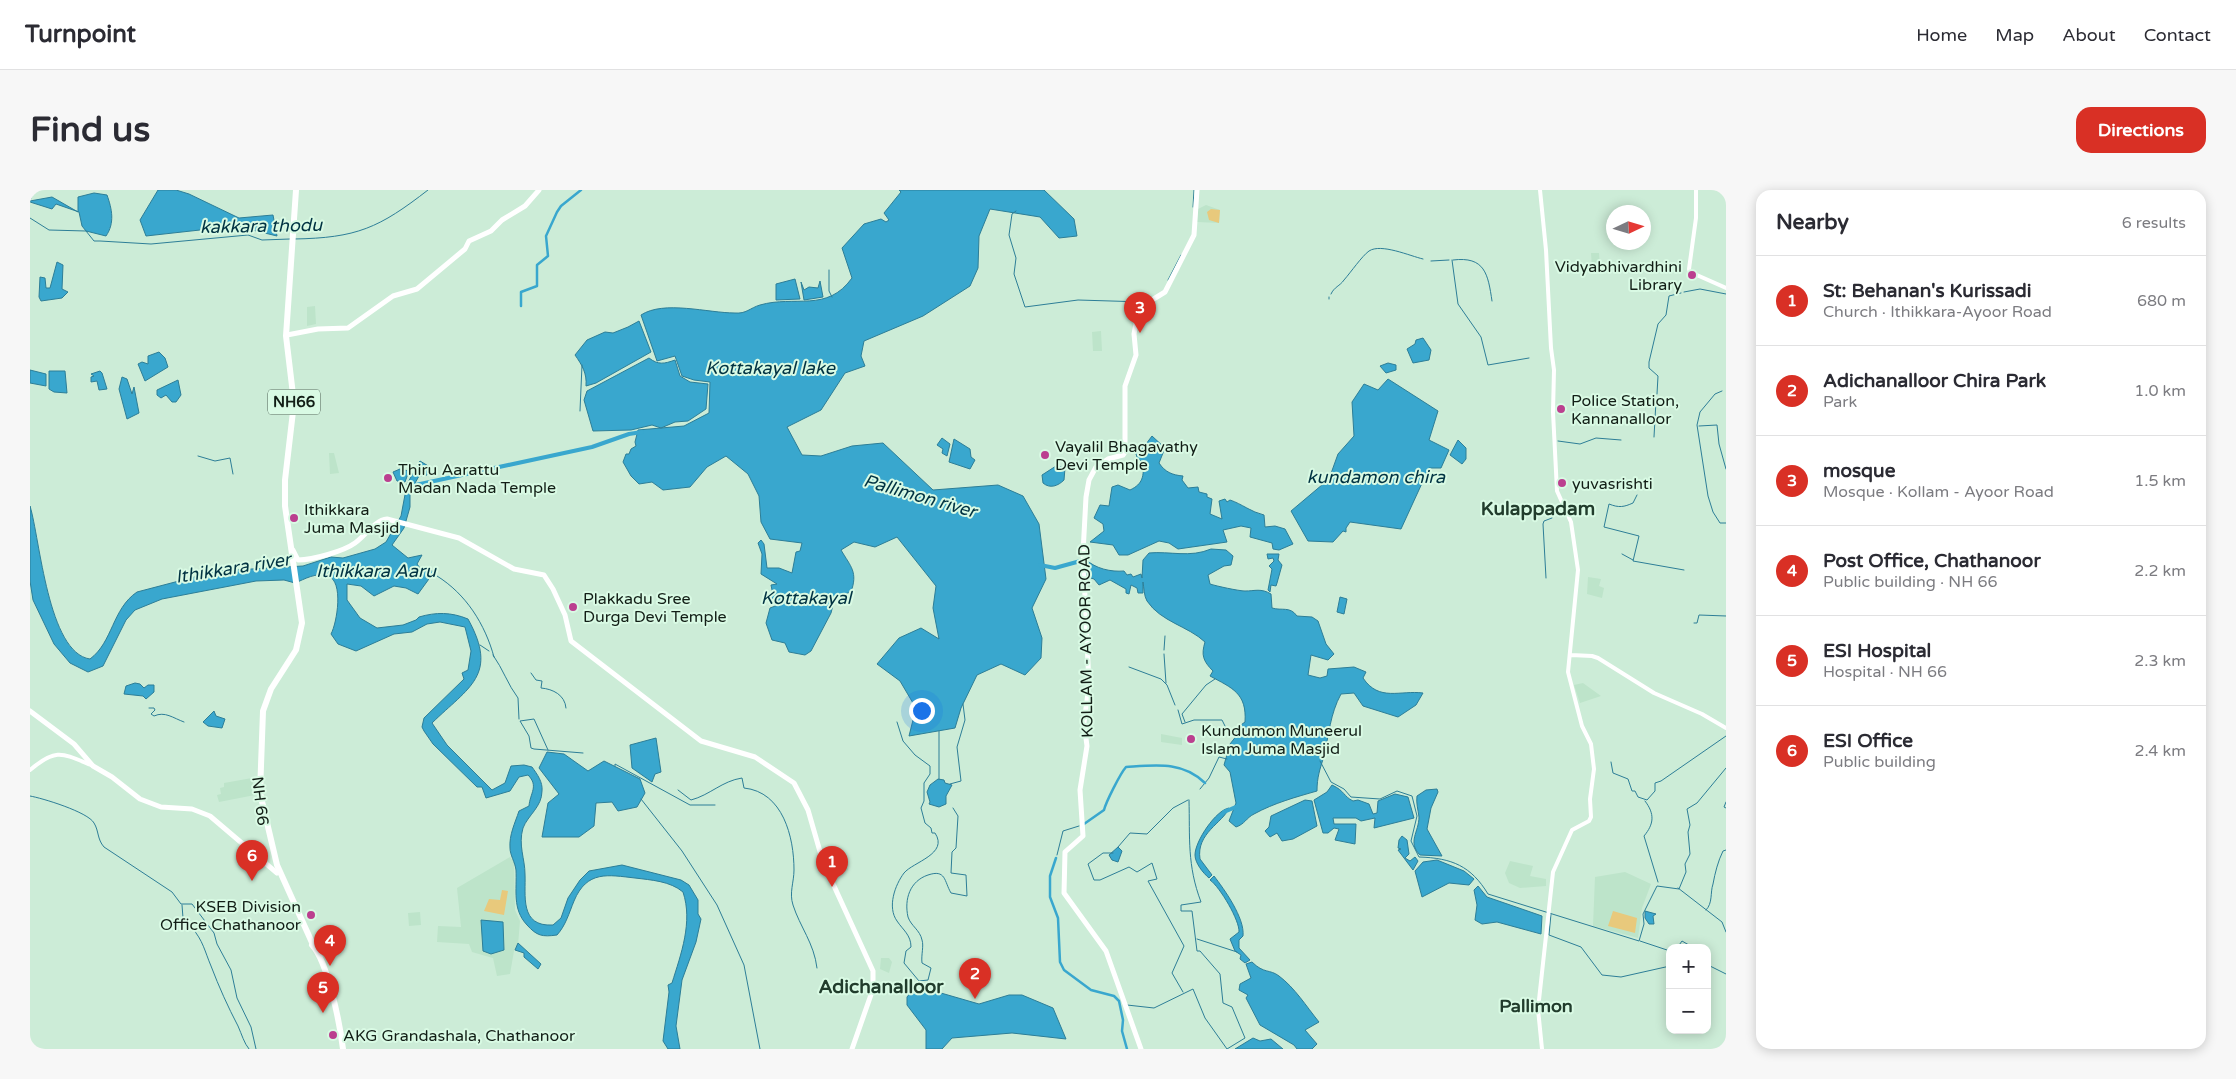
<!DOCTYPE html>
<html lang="en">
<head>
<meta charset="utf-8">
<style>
	:root { --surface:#fff; --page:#f7f7f7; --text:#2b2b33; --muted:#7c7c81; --line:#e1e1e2; --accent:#d93025 }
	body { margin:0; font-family:"Varela Round",sans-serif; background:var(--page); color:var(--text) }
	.controls { position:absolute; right:15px; bottom:15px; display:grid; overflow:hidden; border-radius:10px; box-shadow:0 2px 12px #0003 }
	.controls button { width:45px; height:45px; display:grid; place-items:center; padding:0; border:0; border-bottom:1px solid var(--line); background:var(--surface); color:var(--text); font:25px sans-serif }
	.compass { position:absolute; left:1576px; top:15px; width:45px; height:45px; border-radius:50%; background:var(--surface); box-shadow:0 2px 12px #0003; rotate:86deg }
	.you { position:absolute; left:891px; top:520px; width:18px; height:18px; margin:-12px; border:4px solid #fff; border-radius:50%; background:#1a73e8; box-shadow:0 0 0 8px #1a73e833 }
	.badge { display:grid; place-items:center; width:32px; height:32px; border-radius:50%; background:var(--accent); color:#fff; font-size:16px; font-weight:700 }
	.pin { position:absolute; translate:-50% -41px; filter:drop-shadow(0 1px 2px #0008) }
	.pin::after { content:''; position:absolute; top:26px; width:18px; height:15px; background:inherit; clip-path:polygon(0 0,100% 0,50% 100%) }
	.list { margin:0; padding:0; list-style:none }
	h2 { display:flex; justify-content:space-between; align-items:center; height:65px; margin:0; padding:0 20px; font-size:21px }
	h2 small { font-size:16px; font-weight:400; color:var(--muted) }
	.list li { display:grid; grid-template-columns:32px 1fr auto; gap:15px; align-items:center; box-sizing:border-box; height:90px; padding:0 20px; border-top:1px solid var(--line) }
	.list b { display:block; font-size:19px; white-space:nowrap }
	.list p { margin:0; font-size:16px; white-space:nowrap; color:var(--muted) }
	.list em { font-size:16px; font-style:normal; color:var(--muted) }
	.map { position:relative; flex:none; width:1696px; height:859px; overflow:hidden; border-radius:15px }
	header { display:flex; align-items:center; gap:30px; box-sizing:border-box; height:70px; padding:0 25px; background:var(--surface); border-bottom:1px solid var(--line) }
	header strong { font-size:24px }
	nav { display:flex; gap:28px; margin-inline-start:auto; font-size:18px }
	.intro { display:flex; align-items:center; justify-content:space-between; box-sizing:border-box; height:120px; padding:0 30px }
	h1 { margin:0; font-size:35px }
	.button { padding:12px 22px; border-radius:15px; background:var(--accent); color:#fff; font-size:18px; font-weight:700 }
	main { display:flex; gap:30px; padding:0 30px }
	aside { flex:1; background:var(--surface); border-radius:15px; box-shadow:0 2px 12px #0003 }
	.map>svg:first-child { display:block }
</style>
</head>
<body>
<header>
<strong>Turnpoint</strong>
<nav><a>Home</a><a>Map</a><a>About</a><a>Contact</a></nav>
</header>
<div class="intro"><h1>Find us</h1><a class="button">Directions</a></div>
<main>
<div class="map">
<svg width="1696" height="859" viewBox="0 0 1696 859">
	<rect width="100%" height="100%" fill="#ccecd7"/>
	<path fill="#bde4ca" d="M1176 15 1190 20 1189 33 1167 32 1168 19Z
		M1561 63H1569L1570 78H1562Z
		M285 116 286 134 277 136V117Z
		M1071 141 1072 161H1063L1062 142Z
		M299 263H304L309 283 300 284Z
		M1558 387 1571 389 1569 396 1574 398 1572 408 1557 404Z
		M1553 493 1571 506 1550 513 1544 495Z
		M1131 544 1152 548V555L1131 552Z
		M222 588 225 605 189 612 187 605 191 604 190 598 194 597V593Z
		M813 662 818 680 800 684 793 670Z
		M480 667 484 672 485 720 490 731 488 755 484 761 480 784 467 786 463 768 442 762 439 754 407 752 408 736 431 737 427 698Z
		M1480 671 1503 676 1500 686 1516 689V696L1490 698 1479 693 1475 683Z
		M1595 682 1621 694 1612 718 1608 748 1563 736 1565 687Z
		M390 722 391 735 379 736 378 723Z
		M851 768H859L862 772 859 783 850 779Z"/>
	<path fill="#e8c97c" d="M1181 19 1190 20 1189 33 1179 30 1177 22Z
		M472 700 478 701 474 725 454 721 459 709 470 710Z
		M1583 721 1607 728 1605 743 1578 736Z"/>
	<path fill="#39a7ce" stroke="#2d7e97" d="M0 0H4L0 11 22 7 48 22V7L64 3 77 5C82 19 85 33 76 46L56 41 52 36 49 22 26 14 22 19 0 12Z
		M128 0H146L159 4 209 28 243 25 247 46 206 36 116 46 110 30Z
		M869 0H1014L1044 29 1047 46 1029 48 1010 27 960 19 949 46 948 78 940 96 893 126 834 151 831 166 835 176 815 183 791 220 757 237 772 265 791 266 822 256 853 253 903 300 968 295 993 306 1009 334 1016 389 1002 418 1012 448 1011 468 995 485 971 474 947 485 931 518 925 538 879 546 883 530 890 525 870 491 847 474 869 448 891 438 909 449 903 418 906 396 867 347 845 357 824 352 811 360C821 377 828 382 821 402L805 407 801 423 781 461 775 465 759 462 755 453 742 450 736 433 740 418 748 415V408L741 409 737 406 743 405 741 395 747 394 731 384 732 364 728 353 731 350 734 354 737 378H749L762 383 766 362 770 361 772 353 740 349 731 332 729 306 718 284 696 266 677 277 660 297 633 300 622 292 609 294 601 286 593 272 596 264H599L601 259 606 256 605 252 608 240 654 236 679 223 680 192 664 190 652 186 645 166 627 171 611 125C634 110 678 123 705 123 716 124 720 118 730 115 765 105 797 123 822 88L812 58 834 34 851 29 856 32 859 30 854 23 871 2Z
		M27 72 33 75 32 99 38 102 32 108 11 111 9 107 10 87 15 88 16 98H20Z
		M765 89 770 109 746 110V94Z
		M790 91 793 107 774 110 771 92 774 100 779 97 788 98Z
		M609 131 621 162 566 193 556 196C557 183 552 175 545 165L557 150 575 142 583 143 598 137Z
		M1393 148 1401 160 1399 170 1383 173 1377 159 1385 154 1386 150Z
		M129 162 135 168 138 177 115 191 108 174 112 172 118 174V166Z
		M619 168C628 175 634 174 645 170L650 186 660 192 678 194 676 219 658 231 645 232 631 238 622 235 601 240 563 241 554 210 557 201Z
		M1358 173 1366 175V180L1356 183 1350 176Z
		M0 180 16 184V196L0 193Z
		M19 181H35L37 203 24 202 19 199Z
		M70 181 72 183 77 199 69 200 67 191 61 192V187L64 186 61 184Z
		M92 187 97 189 102 204 104 197 109 223 97 229 89 199Z
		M1358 189 1408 221 1399 250 1419 260 1411 278H1399L1371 339 1320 332 1316 338V342L1313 341 1303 352 1278 351 1261 321 1299 289 1308 264 1324 246 1322 212 1334 194 1348 200Z
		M148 190 151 205 146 212H142L136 205 131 208 127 205V200Z
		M1122 246 1135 258 1129 273C1135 282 1142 285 1153 286L1152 290 1158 298 1168 297 1169 302 1177 304V307L1182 309 1180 324 1192 329 1189 311 1195 309 1197 312 1200 310C1212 314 1221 322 1234 325L1235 337 1245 336 1255 339 1263 354 1249 360 1243 359 1242 353 1220 347 1221 338 1211 336 1193 340 1197 352 1148 359 1139 353 1129 351 1098 365H1089L1083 355 1060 352 1074 341 1073 334 1064 328 1070 315 1079 316 1082 297 1088 295 1100 300C1113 294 1114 286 1113 273L1107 267 1105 261 1113 258Z
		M912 248 920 254 917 266 912 263 913 259 907 255Z
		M924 249 940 259 941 267 945 270 940 279 919 272Z
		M1428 250 1436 258V269L1432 274 1420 265Z
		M390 271 400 277 397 285 389 286 380 302V317L374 338 362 355 378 368 392 365 387 374 390 378 394 377 404 382 388 404 376 398 364 396 344 406 331 396 317 394V410L330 428 347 438 373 435 386 430 389 427C406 422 421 422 438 429 469 485 439 497 402 533L417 555 462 600 475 593 481 576 494 575 502 577C507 584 513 592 512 601 512 617 498 625 493 638 488 655 495 669 495 684 496 705 489 737 523 735L531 728 538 708 550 690 559 681 592 675 651 690 659 695 668 710V724L671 729 666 752 652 790 646 836 650 859H638L633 851 639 802 638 795 642 793C651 764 663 732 653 702 640 691 621 690 605 688 578 685 557 680 544 711 539 723 536 735 527 745 512 747 507 746 497 735 482 719 487 700 486 680 485 672 480 665 480 658 479 645 485 633 489 621L499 616C500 603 509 596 498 585L489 587 480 601 456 608 452 597H447L403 554 394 541 392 537 394 528 434 489 432 483 438 480 441 461 435 437 410 432 397 434 382 442 364 444 326 461 308 454 301 444C307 433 314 391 298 386 286 382 275 389 265 393L254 390 226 391 132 409 105 420 96 430 73 476 58 482 40 473 24 454 3 410 0 391V316C10 349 18 463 60 469 83 452 82 419 107 402L187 381 273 376 301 367 313 368 345 359 356 352 371 326 377 294Z
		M1026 276 1035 278 1034 290C1028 296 1020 299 1013 293L1012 285Z
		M370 279 379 281 375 292 367 291 363 282Z
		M1181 359 1196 360 1203 366 1201 375 1194 376 1178 385 1180 394C1186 396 1209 401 1215 401 1225 401 1231 398 1241 404L1242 418C1252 421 1260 416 1267 426L1282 427 1288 431 1296 454 1304 464 1298 470 1281 465 1278 485 1290 488 1297 486 1298 479 1324 477 1336 482 1333 488C1349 512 1370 500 1393 503L1386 515 1368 527 1333 516 1324 503 1311 504C1300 524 1299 545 1294 566 1290 579 1287 587 1287 601 1266 607 1244 613 1224 624 1216 628 1215 634 1206 637L1199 631 1206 613 1200 582 1194 575 1200 554 1207 545 1208 537 1215 532C1217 503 1202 498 1180 486L1183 481C1173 471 1171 465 1175 452 1158 436 1131 432 1117 411 1114 406 1114 398 1113 392V403H1108L1107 398 1101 395 1099 404 1096 403V399L1080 390 1069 395 1064 389 1057 387 1055 369C1066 379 1081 382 1094 381L1097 385 1101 384 1103 387 1111 384 1112 388 1113 370 1119 363C1140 361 1160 368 1181 359Z
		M1237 364H1249L1248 370 1252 375 1247 393 1246 396 1241 395 1240 402 1238 400 1242 379 1239 376 1244 371 1243 368 1238 369Z
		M1310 407 1317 409 1314 424 1307 422Z
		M105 493 110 494 114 498 118 495H124V502L116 509 113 506 94 504 96 496Z
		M184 521 186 526 195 529 192 538 178 536 173 532Z
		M626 548 631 582 625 584 622 592 602 578 600 555Z
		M517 562 534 564 558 581 574 571 610 589 615 603 607 617 588 621 582 612 566 613 564 636 549 647H512L518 613 529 604 509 578Z
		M908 589 914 590 915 593 922 595 916 606V614L909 617 899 614 900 612 897 602 900 595Z
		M1302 595C1315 601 1313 606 1323 611L1328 610 1339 614 1343 624 1347 623 1348 611 1365 604 1378 607 1384 628 1344 638 1345 628 1331 631 1326 628H1303L1304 634H1326L1325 654 1305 650 1309 639 1304 638 1298 643H1293L1284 610 1297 602Z
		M1407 599 1408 602 1401 618 1397 639 1412 666 1390 665C1377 652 1389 642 1389 627 1388 619 1386 613 1387 606L1396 600Z
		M1275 610 1282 611 1287 636 1263 649 1252 651 1247 643 1240 647 1235 641 1239 637 1241 626Z
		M1199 618C1193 633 1166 643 1170 669L1182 685 1179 688C1173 683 1165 673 1165 665 1165 651 1186 620 1199 618Z
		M1372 646 1377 650 1379 664 1375 668 1380 671 1385 667 1388 671 1383 680 1368 660 1371 659 1368 658 1369 650Z
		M1088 657 1092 661 1088 672 1082 670 1079 665Z
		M1407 670 1434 681 1444 689 1439 695 1419 693 1392 707 1385 681 1393 672Z
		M1184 686C1194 699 1215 728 1213 746L1209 750V758L1220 770 1215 773 1210 769 1211 765 1205 761 1200 749 1209 742C1210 731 1190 697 1180 690Z
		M1448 696 1457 707 1512 726 1511 744 1467 732 1452 734 1445 730 1447 715 1444 700Z
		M1615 721 1626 724 1623 726 1624 734H1619L1615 728Z
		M451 730 473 732 474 760 461 764 453 761Z
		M488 753 511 774 508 779 494 767V763L485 760Z
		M1222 772C1234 784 1240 779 1249 786 1265 798 1276 816 1289 832L1275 840 1287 854 1282 859H1267L1264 855 1230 835 1216 808 1218 805 1209 800 1210 794 1221 788 1216 774Z
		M904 801 949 814 979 805H992L1023 818 1036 849 982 843 922 848 912 859H896V840L877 815V807L881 802Z
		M1223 848 1230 851 1241 849 1253 859H1205Z"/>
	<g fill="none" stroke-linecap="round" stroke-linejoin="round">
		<path stroke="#2d7e97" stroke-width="1" d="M1163 17 1164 0
			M986 21 982 24 979 45 986 68 984 84 995 117 1048 110 1114 112
			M0 28 19 40 56 41 64 51H70L121 54 218 45 232 50 260 49
			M264 49C327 48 349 38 398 0
			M1422 70 1428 114 1451 147 1458 175 1499 168
			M1423 70C1455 66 1458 84 1462 111
			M1401 71 1419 70
			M799 80V101L802 107
			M1138 90 1151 65
			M1654 102 1670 99 1696 104
			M1301 104C1304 97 1310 96 1314 90 1321 82 1332 66 1339 61 1351 53 1380 66 1393 69
			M1299 109V107
			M1692 201 1685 204 1670 222 1667 235 1678 306 1683 322 1690 333H1696
			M1627 204 1628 186 1619 178V172L1628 134 1636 125 1639 106 1651 103
			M550 221 552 175
			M1669 236 1687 235 1689 254 1696 279
			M1624 247 1626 211
			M1528 251 1550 254 1566 248 1591 250
			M168 266 185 271 200 268 203 284
			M1607 305 1603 313C1594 317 1589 318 1579 314L1574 337 1609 346 1603 371 1654 380
			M1592 364 1603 370
			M407 386C436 404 455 434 464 467
			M1516 388 1513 334 1514 331 1522 328
			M1664 433H1667L1669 425 1696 426
			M450 455 459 461
			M1134 460 1135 446
			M1134 464 1136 493
			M463 465C473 479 478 495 488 508L489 529
			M1099 477 1131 489 1137 495 1145 515
			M501 483 506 490 512 491 511 498C523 499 535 505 536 518
			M119 518H124L125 520 121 524 124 526C135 521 143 528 154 532
			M1148 520 1152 534 1164 530H1192L1197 540H1205L1208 543
			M867 532 873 551 885 565 900 576V584L894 593V611L891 618 895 633 901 638 902 643H905C919 664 883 672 874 683 865 695 857 717 867 731 873 740 881 745 881 757L876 761 874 773 889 791 898 790 901 778 892 773C891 765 894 756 892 750 890 740 881 736 878 727 874 709 880 691 898 685 916 679 914 691 921 703L937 706 936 685 921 683 922 662 926 658 928 626 923 618
			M1155 532 1152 524 1176 495 1185 489
			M909 541V589
			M518 560 504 529 490 531 499 546 501 558 504 559 553 563
			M1290 571 1301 592 1314 599 1321 607 1350 609 1367 601 1382 606 1387 626 1381 651 1389 667C1422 668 1441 676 1458 704L1609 751 1614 734 1613 724 1627 696 1649 699 1656 682 1655 674 1660 664 1658 642 1660 635 1657 619 1667 613 1696 578
			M1581 572 1583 583 1598 589 1602 601H1605L1608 607 1617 610 1625 601V593L1631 591 1696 546
			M585 576V574L660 615H685
			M920 594 931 591 927 557 935 530 933 514
			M1170 599 1179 588 1189 567 1197 569
			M648 600 661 610C680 605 692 591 712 588L714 598C753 602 764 647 764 680 764 692 759 703 763 715 770 737 784 753 787 778
			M0 606C12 608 58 622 64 633 69 641 67 649 74 657L142 702 151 714H162L184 743 187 754 201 780 207 808 221 837 226 859
			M611 609 652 661 687 715 714 775 730 859
			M1615 611C1625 624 1624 634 1614 646L1628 692
			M1696 612 1694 617 1696 618
			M1088 657 1100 643 1117 644 1143 618 1158 610
			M1083 663H1073L1058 674 1064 690H1070L1099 677 1107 682 1122 673 1127 689 1118 691 1154 756 1142 783 1153 802
			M1027 665 1033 641 1049 636
			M1648 698 1692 732 1696 742
			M152 715 153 728 160 736
			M1676 720C1683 713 1680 703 1683 694 1685 683 1688 671 1693 661L1696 660
			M1521 724 1519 745 1551 757 1572 785 1591 787 1640 776
			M162 738C173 750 175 762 181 776 189 797 198 817 208 836 212 845 214 853 219 859
			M1167 749 1207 762
			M1610 751 1640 761
			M1647 758 1652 751 1664 758
			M1677 771H1680L1678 775 1696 784
			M1097 815 1124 818 1163 799 1175 828 1197 859 1215 848 1202 817 1193 813 1190 784 1170 761H1167L1162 721H1151V715L1171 712C1157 675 1160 648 1159 610"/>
		<path stroke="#39a7ce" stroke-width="2.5" d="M491 116V102L507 96V75L518 66 516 46 527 22 531 16 551 0
			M1054 634 1074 620C1076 612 1090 584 1096 577 1126 575 1153 571 1175 593
			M1026 668 1020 686V707L1028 728 1030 772 1034 780 1061 800 1084 806 1089 811 1093 830 1092 841 1097 859"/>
		<path stroke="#39a7ce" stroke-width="4" d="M381 296 562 257 599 244 612 242
			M1010 375 1025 378 1054 370
			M1194 622 1208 616"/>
		<path stroke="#fff" stroke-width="4" d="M1510 0 1516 60 1521 158 1524 180 1523 222 1527 301 1541 332 1548 380 1538 482 1552 536 1561 554 1564 579 1560 609 1561 627 1559 631 1542 640 1523 682 1508 819 1512 859
			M1666 0V28L1659 79 1660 82 1696 98
			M1541 465 1562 466 1568 468 1624 503 1672 524 1696 538
			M0 580C26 558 32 563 61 575"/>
		<path stroke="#fff" stroke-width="5" d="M257 145 288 139 318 138 363 106 387 99 435 59 439 51 461 41 472 30 495 16 509 0
			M263 360 268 370C283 370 314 361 325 353 335 346 345 330 357 329L429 348 484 379 514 385 523 399 535 425 541 451 671 551 725 567 764 593 778 620 793 672 843 781V799L822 859
			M0 521 44 554 63 576 82 587 110 609 131 617 162 619 180 626 247 683
			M1111 859 1076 761 1034 703 1035 662 1053 646 1050 600 1057 556 1054 533 1059 495 1053 363 1056 307 1059 290 1066 277 1078 269 1093 265 1095 262V196L1106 165 1104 144 1109 118 1135 102 1164 45 1167 0"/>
		<path stroke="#fff" stroke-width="6" d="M266 0 256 146 264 213 255 290V316L272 433 266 460 241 499 233 521 230 603 247 675 284 757
			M282 755C298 772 310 835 313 859"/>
	</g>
	<g fill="#bb3f8f" stroke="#d9fae4" stroke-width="2">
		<circle cx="1662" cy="85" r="5"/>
		<circle cx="1531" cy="219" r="5"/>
		<circle cx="1015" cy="265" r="5"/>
		<circle cx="358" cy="288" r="5"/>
		<circle cx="1532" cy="293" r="5"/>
		<circle cx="264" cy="328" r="5"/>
		<circle cx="543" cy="417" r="5"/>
		<circle cx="1161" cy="549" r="5"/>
		<circle cx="281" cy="725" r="5"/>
		<circle cx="303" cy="845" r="5"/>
	</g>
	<g text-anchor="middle" stroke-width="4" stroke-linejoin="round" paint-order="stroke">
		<rect fill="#d9fae4" stroke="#4e6054" stroke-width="1" x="238" y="199.5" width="52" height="25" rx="4"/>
		<g font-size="15" font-weight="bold" fill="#121e16">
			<text x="264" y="217">NH66</text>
		</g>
		<g font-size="16" fill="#121e16" stroke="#d9fae4" text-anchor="start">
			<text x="1652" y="82" text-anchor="end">Vidyabhivardhini<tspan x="1652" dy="18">Library</tspan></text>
			<text x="1541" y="216">Police Station,<tspan x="1541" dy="18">Kannanalloor</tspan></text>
			<text x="1025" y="262">Vayalil Bhagavathy<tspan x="1025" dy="18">Devi Temple</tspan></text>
			<text x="368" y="285">Thiru Aarattu<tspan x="368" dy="18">Madan Nada Temple</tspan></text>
			<text x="1542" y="299">yuvasrishti</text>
			<text x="274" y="325">Ithikkara<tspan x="274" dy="18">Juma Masjid</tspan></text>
			<text x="553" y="414">Plakkadu Sree<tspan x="553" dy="18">Durga Devi Temple</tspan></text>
			<text x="1171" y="546">Kundumon Muneerul<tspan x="1171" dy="18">Islam Juma Masjid</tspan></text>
			<text x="271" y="722" text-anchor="end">KSEB Division<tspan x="271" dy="18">Office Chathanoor</tspan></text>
			<text x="313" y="851">AKG Grandashala, Chathanoor</text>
		</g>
		<g font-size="16" fill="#121e16" stroke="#d9fae4">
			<text transform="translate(1055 451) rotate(-91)" y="6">KOLLAM - AYOOR ROAD</text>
			<text transform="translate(231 611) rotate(83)" y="6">NH 66</text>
		</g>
		<g font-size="18" font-style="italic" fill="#003242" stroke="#d9fae4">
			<text transform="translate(231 36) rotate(-1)" y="6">kakkara thodu</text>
			<text x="740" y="184">Kottakayal lake</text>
			<text x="1346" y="293">kundamon chira</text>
			<text transform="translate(890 306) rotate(16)" y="6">Pallimon river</text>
			<text transform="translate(203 378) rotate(-9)" y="6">Ithikkara river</text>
			<text x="346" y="387">Ithikkara Aaru</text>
			<text x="776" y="414">Kottakayal</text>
		</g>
		<g font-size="18" font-weight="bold" fill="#213c2c" stroke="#d9fae4">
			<text x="1506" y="822">Pallimon</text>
		</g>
		<g font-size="19" font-weight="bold" fill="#213c2c" stroke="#d9fae4">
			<text x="1508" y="325">Kulappadam</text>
			<text x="851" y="803">Adichanalloor</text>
		</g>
	</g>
</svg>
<div class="controls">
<button>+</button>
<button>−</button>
</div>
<svg class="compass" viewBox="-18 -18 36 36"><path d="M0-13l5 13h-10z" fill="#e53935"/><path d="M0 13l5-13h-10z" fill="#7c7c81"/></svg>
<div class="you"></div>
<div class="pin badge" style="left:802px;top:697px">1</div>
<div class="pin badge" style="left:945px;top:809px">2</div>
<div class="pin badge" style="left:1110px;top:143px">3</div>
<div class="pin badge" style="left:300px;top:776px">4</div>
<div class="pin badge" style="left:293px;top:823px">5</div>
<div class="pin badge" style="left:222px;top:691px">6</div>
</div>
<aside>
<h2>Nearby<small>6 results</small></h2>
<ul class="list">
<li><span class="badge">1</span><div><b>St: Behanan's Kurissadi</b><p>Church · Ithikkara-Ayoor Road</p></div><em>680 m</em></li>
<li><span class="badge">2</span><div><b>Adichanalloor Chira Park</b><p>Park</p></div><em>1.0 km</em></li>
<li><span class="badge">3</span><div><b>mosque</b><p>Mosque · Kollam - Ayoor Road</p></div><em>1.5 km</em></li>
<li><span class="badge">4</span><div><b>Post Office, Chathanoor</b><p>Public building · NH 66</p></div><em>2.2 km</em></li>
<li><span class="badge">5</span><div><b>ESI Hospital</b><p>Hospital · NH 66</p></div><em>2.3 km</em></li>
<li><span class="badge">6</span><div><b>ESI Office</b><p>Public building</p></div><em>2.4 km</em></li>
</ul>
</aside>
</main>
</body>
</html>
